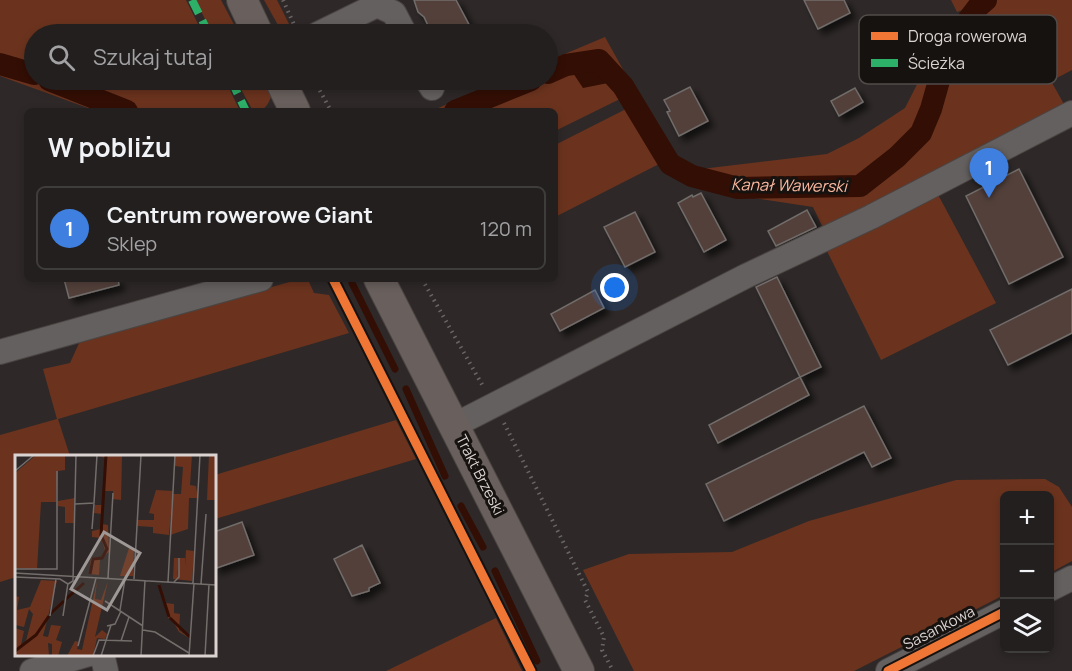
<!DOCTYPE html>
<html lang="pl">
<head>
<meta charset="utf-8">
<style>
	:root { --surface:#221f1e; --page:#2e2c2b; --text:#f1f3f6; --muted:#a2a2a4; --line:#3f3d3c; --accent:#ea580c }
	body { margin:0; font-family:Manrope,sans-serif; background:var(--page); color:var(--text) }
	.controls { position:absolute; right:18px; bottom:18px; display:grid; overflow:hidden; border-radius:9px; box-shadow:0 3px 9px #0003 }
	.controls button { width:54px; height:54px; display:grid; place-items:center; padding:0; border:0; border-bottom:2px solid var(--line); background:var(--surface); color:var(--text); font:30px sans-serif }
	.you { position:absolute; left:615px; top:288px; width:21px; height:21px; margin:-15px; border:4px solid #fff; border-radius:50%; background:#1a73e8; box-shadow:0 0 0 9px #1a73e833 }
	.badge { display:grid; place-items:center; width:39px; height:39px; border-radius:50%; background:var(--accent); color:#fff; font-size:20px; font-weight:700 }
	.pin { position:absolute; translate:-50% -50px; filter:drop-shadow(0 2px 3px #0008) }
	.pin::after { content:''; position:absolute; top:32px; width:21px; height:18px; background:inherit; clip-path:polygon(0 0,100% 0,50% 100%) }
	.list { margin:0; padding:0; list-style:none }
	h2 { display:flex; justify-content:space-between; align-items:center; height:78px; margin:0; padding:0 24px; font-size:26px }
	h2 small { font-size:20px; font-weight:400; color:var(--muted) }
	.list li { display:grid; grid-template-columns:39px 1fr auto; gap:18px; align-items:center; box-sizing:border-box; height:84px; margin:0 12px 12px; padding:0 12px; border:2px solid var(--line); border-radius:9px }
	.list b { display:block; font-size:22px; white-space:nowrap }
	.list p { margin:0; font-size:20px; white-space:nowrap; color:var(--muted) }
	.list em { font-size:20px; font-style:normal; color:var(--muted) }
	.icon { flex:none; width:33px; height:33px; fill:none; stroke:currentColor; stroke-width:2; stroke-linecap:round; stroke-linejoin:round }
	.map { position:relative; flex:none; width:1072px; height:671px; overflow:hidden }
	.search { position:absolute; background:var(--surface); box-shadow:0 3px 9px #0003; left:24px; top:24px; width:534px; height:66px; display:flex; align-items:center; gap:15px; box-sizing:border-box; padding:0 21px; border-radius:33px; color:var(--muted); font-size:22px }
	.panel { position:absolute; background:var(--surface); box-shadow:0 3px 9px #0003; left:24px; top:108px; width:534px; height:174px; border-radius:9px }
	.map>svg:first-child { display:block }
</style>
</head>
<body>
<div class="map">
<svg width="1072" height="671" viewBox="0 0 1072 671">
	<defs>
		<filter id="shadow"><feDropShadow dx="5.5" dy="5.5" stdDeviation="3" flood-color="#0009"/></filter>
	</defs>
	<rect width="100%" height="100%" fill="#2e2928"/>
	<path fill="#6b331e" d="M0 0H186L203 34H34V80H225L240 111H96L0 76Z
		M195 0H221L239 34H213Z
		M264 0H277L289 24 291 34H283Z
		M951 0H1072V70L1051 81 1065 106 824 230 813 207 740 196 667 172 661 163 555 217V145L630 107 624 97 555 131V111H431L505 80H548V61L605 37 672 158 693 170 827 154 859 138 905 108 932 55 965 9 957 12Z
		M236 80H262L271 97C267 107 264 111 253 111Z
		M935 189 996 303 881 360 825 247Z
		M300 279 309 282 314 293 329 295 349 333 58 419 70 456H16V577L0 582V435L57 419 43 369 70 363 80 341Z
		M396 420 416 459 215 519V475Z
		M1045 479 1059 487 1072 507V561L1050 573V496H1004V595L854 671H634L583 570 629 554 732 552 809 521 956 480Z
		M496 618 522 671H386Z"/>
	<path fill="#330e04" d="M584 52 607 67 608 83 583 88 567 64Z"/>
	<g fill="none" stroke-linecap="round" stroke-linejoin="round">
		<path stroke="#330e04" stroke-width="7" d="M352 283 395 369
			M406 389 445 476
			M461 506 483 547
			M495 571 537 661"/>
		<path stroke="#330e04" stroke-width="22" d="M0 64 34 74
			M548 73 566 65 599 60 623 86 670 164 692 176 738 188 860 186 897 157 921 133 931 109 949 45 978 7 986 0
			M49 80 127 111
			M455 111 531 80"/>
	</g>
	<path fill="#52403a" stroke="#716d6b" stroke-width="1.5" filter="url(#shadow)" d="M414 0H456L474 34H432L424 17 418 12Z
		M804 0H844L850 13 818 29Z
		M690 87 708 121 679 136 667 112 670 111 664 100Z
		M855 88 863 102 839 116 831 101Z
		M1019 169 1063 257 1009 284 966 196Z
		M701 193 726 240 704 252 678 203 692 195 693 197Z
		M807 210 816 227 776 246 768 231Z
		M635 212 655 252 625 267 604 227Z
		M777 277 821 367 800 377 809 395 718 443 709 425 800 377 756 287Z
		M64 279H118L119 285 69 298Z
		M1072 289V333L1008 365 990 330Z
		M595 290 604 308 560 331 551 314Z
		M864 406 891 458 872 467 864 452 724 521 706 484Z
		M242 522 254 555 214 569V532Z
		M362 545 380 583 369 588V591L352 596 334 559Z"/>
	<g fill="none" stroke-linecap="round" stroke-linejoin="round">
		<defs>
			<path id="minor" d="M318 34 377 5 394 13 405 34
				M427 80 432 88
				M0 352 261 279
				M455 425 746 276 871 217 1072 113
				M1050 589 1072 578
				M102 654 106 671
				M32 671 89 654
				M888 671 1004 612"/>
			<path id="major" d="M242 0 258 34
				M280 80 295 111
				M379 279 579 671"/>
		</defs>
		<use href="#minor" stroke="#4a4543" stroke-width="26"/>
		<use href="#major" stroke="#4a4543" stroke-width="32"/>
		<path stroke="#696564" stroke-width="4" stroke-dasharray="1.5 4.5" stroke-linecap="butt" d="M283 0 296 29
			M314 80 331 111
			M422 279 484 388
			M504 423 588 592 585 600 604 637 602 650 613 671"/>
		<use href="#minor" stroke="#64605f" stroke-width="24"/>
		<use href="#major" stroke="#69605d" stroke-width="30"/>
		<path stroke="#2db169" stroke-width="8" stroke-dasharray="15 8" stroke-linecap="butt" d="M192 0 209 34
			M231 80 246 111"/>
		<defs>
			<path id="cycleway" d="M333 279 531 671
				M888 671 1004 612"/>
		</defs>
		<use href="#cycleway" stroke="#161210" stroke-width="13"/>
		<use href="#cycleway" stroke="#f07635" stroke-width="9"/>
	</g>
	<g text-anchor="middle" stroke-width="6" stroke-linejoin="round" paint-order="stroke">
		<g font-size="15" fill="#dad3d1" stroke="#161210">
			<text transform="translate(480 475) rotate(63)" y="5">Trakt Brzeski</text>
			<text transform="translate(939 628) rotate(-27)" y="5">Sasankowa</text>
		</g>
		<g font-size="16" font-style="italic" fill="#fcb89f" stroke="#161210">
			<text transform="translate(789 185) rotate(1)" y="6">Kanał Wawerski</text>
		</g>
	</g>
	<g transform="translate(15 455)">
		<rect width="201" height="201" fill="#2e2928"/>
		<path d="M21 0H50V15L43 16 41 47H26L22 114 0 113V18ZM82 0H107L106 45 98 44V36H89L87 69 93 70 94 97 85 104 84 120 74 119 76 103 86 102 90 95 86 83 77 82V76L86 74 87 59 79 58 80 50H87L90 3ZM160 0H177L175 30 181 31 183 43H174L173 74 155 80 158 39H166L168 12 160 11ZM194 0H201L200 45H192ZM141 35 158 36 154 80 138 78V72L122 71V65H139V59L134 58ZM60 43 59 68H50V52L43 51V46ZM114 93H119L118 121H105ZM171 95 179 96 177 126 158 124 159 103H164L162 124 165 103H170V111ZM26 125 42 126 28 181 33 182 36 170 46 171 41 185 47 187 43 201H37V189L33 188 34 201H0V173L9 176 6 190 11 186 18 159 14 154 9 172 0 170V141L4 142 2 155 15 152ZM82 126 80 144 86 145 93 126 80 182 87 175 92 179 90 184 82 183 78 201H52L60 186 64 187 62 194 67 195ZM144 129 145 130 151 148 159 149V158L165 159 164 175 176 184 164 177 155 161 153 164Z" fill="#6b331e"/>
		<path fill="none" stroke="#330e04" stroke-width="3" d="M75 119 78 104 87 103 92 94 86 80 91 0M144 130 154 162M51 144 69 128M35 159 49 146M155 163 175 182M0 196 21 180 34 161"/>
		<path fill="none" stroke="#736d6c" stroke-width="1.5" d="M0 16 19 0M60 49 79 48 82 0M77 74 79 49M0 114H42V16M0 118 201 130M0 122 45 124 53 129 58 126 61 0M93 123 98 38M119 124 126 0M153 127 160 0M159 127 164 122V103M178 128 185 0M186 129 191 59M90 146 128 171M105 155 110 124M35 161 41 124M48 161 53 128M92 171 100 169 106 156M128 175 140 177 174 198M106 186 114 162M63 191 81 123M78 201 84 185 117 186M86 201 96 170M126 201 130 125M174 201 179 128M190 201 194 129"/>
		<path fill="#9e9896" fill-opacity="0.15" stroke="#9e9896" stroke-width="3" d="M89 77 125 98 92 155 56 134Z"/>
		<rect width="201" height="201" fill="none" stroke="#dad3d1" stroke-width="3"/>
	</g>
	<rect x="859" y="15" width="198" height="69" rx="9" fill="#161210" stroke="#514c4a" stroke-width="1.5"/>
	<rect x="871" y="32" width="27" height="8" fill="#f07635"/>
	<rect x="871" y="59" width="27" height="8" fill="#2db169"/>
	<g font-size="16" fill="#dad3d1">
		<text x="908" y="42">Droga rowerowa</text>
		<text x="908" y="69">Ścieżka</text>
	</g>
</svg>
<div class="controls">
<button>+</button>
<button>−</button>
<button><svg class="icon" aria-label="layers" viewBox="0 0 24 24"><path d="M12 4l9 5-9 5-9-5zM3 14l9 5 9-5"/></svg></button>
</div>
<div class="you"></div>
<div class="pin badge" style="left:989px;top:198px;background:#3f7fe0">1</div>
<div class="search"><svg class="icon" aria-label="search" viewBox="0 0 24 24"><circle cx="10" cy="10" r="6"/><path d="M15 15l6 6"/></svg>Szukaj tutaj</div>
<section class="panel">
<h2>W pobliżu<small></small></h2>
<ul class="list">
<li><span class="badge" style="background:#3f7fe0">1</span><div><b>Centrum rowerowe Giant</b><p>Sklep</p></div><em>120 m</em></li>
</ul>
</section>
</div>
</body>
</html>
